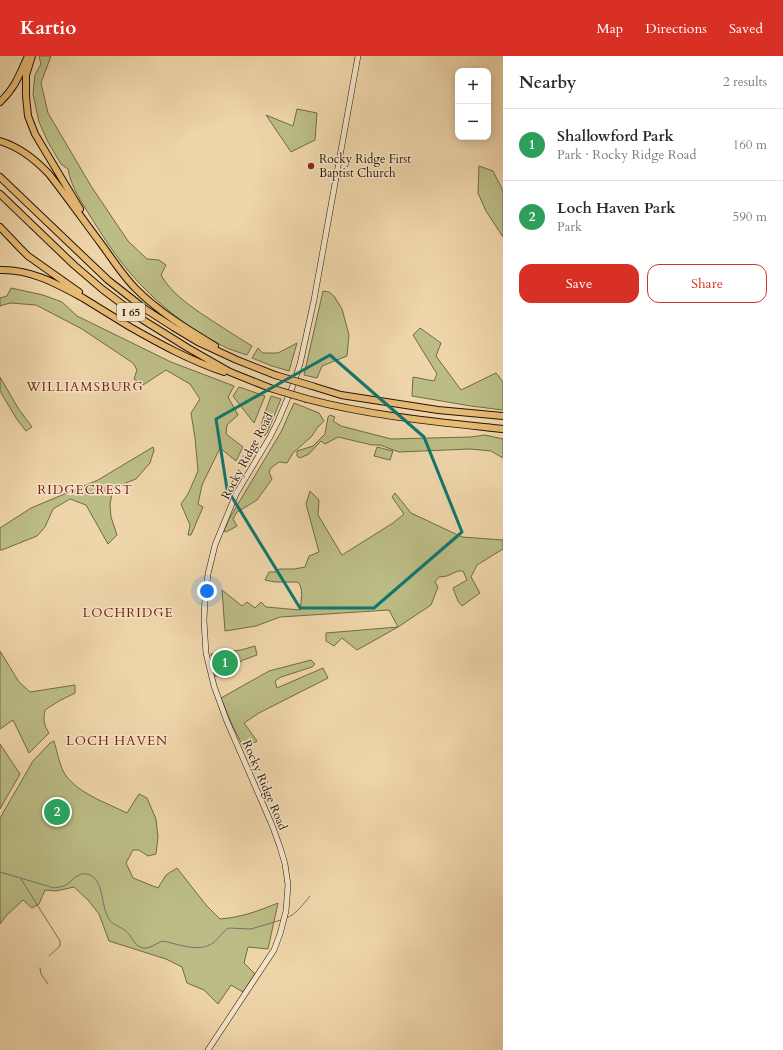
<!DOCTYPE html>
<html lang="en">
<head>
<meta charset="utf-8">
<style>
	:root { --surface:#fff; --page:#f2f2f3; --text:#2b2b33; --muted:#7c7c81; --line:#e1e1e2; --accent:#d93025 }
	body { margin:0; font-family:Cardo,serif; background:var(--page); color:var(--text) }
	.controls { position:absolute; right:12px; top:12px; display:grid; overflow:hidden; border-radius:8px; box-shadow:0 2px 10px #0003 }
	.controls button { width:36px; height:36px; display:grid; place-items:center; padding:0; border:0; border-bottom:1px solid var(--line); background:var(--surface); color:var(--text); font:20px sans-serif }
	.you { position:absolute; left:207px; top:535px; width:14px; height:14px; margin:-10px; border:3px solid #fff; border-radius:50%; background:#1a73e8; box-shadow:0 0 0 6px #1a73e833 }
	.badge { display:grid; place-items:center; width:26px; height:26px; border-radius:50%; background:var(--accent); color:#fff; font-size:13px; font-weight:700 }
	.pin { position:absolute; translate:-50% -50%; border:2px solid #fff; box-shadow:0 1px 4px #0006 }
	.list { margin:0; padding:0; list-style:none }
	h2 { display:flex; justify-content:space-between; align-items:center; height:52px; margin:0; padding:0 16px; font-size:17px }
	h2 small { font-size:13px; font-weight:400; color:var(--muted) }
	.list li { display:grid; grid-template-columns:26px 1fr auto; gap:12px; align-items:center; box-sizing:border-box; height:72px; padding:0 16px; border-top:1px solid var(--line) }
	.list b { display:block; font-size:15px; white-space:nowrap }
	.list p { margin:0; font-size:13px; white-space:nowrap; color:var(--muted) }
	.list em { font-size:13px; font-style:normal; color:var(--muted) }
	.actions { display:flex; gap:8px; padding:12px 16px }
	.actions a { flex:1; padding:9px 0; border:1px solid var(--accent); border-radius:12px; text-align:center; font-size:14px; color:var(--accent) }
	.actions .main { background:var(--accent); color:#fff }
	.map { position:relative; flex:none; width:503px; height:994px; overflow:hidden }
	header { display:flex; align-items:center; gap:24px; box-sizing:border-box; height:56px; padding:0 20px; background:var(--accent); color:#fff }
	header strong { font-size:19px }
	nav { display:flex; gap:22px; margin-inline-start:auto; font-size:14px }
	main { display:flex }
	aside { flex:1; background:var(--surface) }
	.map>svg:first-child { display:block }
</style>
</head>
<body>
<header>
<strong>Kartio</strong>
<nav><a>Map</a><a>Directions</a><a>Saved</a></nav>
</header>
<main>
<div class="map">
<svg width="503" height="994" viewBox="0 0 503 994">
	<rect width="100%" height="100%" fill="#efd6aa"/>
	<filter id="stains"><feTurbulence type="fractalNoise" baseFrequency=".005" numOctaves="4"/><feColorMatrix values="0 0 0 0 .2 0 0 0 0 .09 0 0 0 0 .02 0 0 0 .5 -.17"/></filter>
	<radialGradient id="worn" r=".72"><stop offset=".6" stop-color="#630" stop-opacity="0"/><stop offset="1" stop-color="#630" stop-opacity=".3"/></radialGradient>
	<path fill="#bcbd86" stroke="#706948" d="M39 0H51L41 27 48 57 91 130 128 185 147 203 159 204 166 209 161 219C170 235 185 246 199 256 217 268 234 279 252 290L247 299C241 297 234 295 227 292 197 278 166 255 143 231 123 211 107 187 92 163 82 147 71 131 68 113L61 108 48 86 39 66 33 38 35 19 41 8Z
		M297 53 317 57 315 84 291 96 266 59 293 70Z
		M479 110 493 115 503 135V181L486 155 478 137Z
		M11 232 43 239 62 246 77 260 171 306 234 330 228 341 238 359 227 369 226 378 243 391 236 405 220 392 202 429 198 448 203 451 191 479H188L190 469 181 448 188 438 198 415 195 382 191 357 200 343 190 328 166 314 143 329 134 323 137 314 133 307 82 273 36 249 10 247 0 250V242L7 240Z
		M323 235 329 236 334 240 342 253 349 279 347 300 322 310 317 322 304 319Z
		M420 272 441 287 436 300 461 334 496 317 503 326V354L471 350 412 340 413 321 434 325 437 318 413 279Z
		M297 287 289 315 272 310 252 302 258 292 263 297H278Z
		M0 321 18 352 32 371 26 375 16 362 0 335Z
		M239 331 265 340 254 367 233 340Z
		M271 340 281 343 267 377 264 380 259 374Z
		M294 347 319 357 324 365 317 372 312 380 293 397 287 407 279 406 271 412 269 416 272 423 257 444 244 452 237 456 233 463 237 470 226 476 224 475 229 463 281 376Z
		M330 359 335 361 333 365 341 370 391 383 471 381 485 379 503 383V402L491 395 470 393 399 396 380 389H372L338 381 325 388 321 385 318 388 309 398 300 402 297 400V395L313 390 325 378 328 361Z
		M153 391 154 394 150 407 136 423 113 432 110 448 111 461 117 479 108 488 86 449 70 443 53 453 45 471 37 480 2 494H0V472L31 452 98 424Z
		M377 391 393 395 390 404 374 400Z
		M310 435 319 444 318 459 342 499 393 467 404 458 392 441 395 437 411 457 462 481 503 484V493L477 509 471 521 480 537 462 550 458 545 453 532 467 524 463 515H458L447 520 439 521 435 526 438 531 431 549 398 571 357 594 342 582 334 590 326 585V577L398 571 389 554 280 561 256 570 225 575 222 534 242 550 247 546 255 552 261 546 266 551 300 554C301 545 304 533 298 526H275L265 524 269 516H276L279 513H294L305 511 309 500 319 496 306 448Z
		M255 590 257 599 243 604 219 620H215L211 598 241 594Z
		M0 595 19 626 30 636 75 629V637L59 645 45 654C43 664 44 669 49 677L29 697 13 664 0 673Z
		M311 604 315 608 312 611 281 621 275 625 277 632 323 612 328 622 259 657 244 667 257 685 244 692 233 671 221 642 269 615Z
		M54 685C57 695 59 706 63 715 74 736 107 747 127 757L139 738 147 742 156 763 158 781 156 798 148 800 139 794H133L126 807 133 822 158 832 166 819 177 812 206 849 220 863C243 861 258 855 278 847L268 893 248 891 244 907 255 918 243 936 231 929 218 948 204 934 187 927 182 911 166 903 109 885 99 858 88 844 74 831 56 835 45 834 39 848 32 852 23 844 6 860 0 868V762L33 705 50 687Z
		M0 688 20 718 0 753Z"/>
	<g fill="none" stroke-linecap="round" stroke-linejoin="round">
		<path stroke="#6c766f" stroke-width="1" d="M0 816 54 832C58 831 62 831 66 829 72 825 78 816 87 818 105 822 100 850 109 863 113 870 123 871 128 877 133 882 135 891 143 892 151 893 156 887 163 885 178 888 199 897 213 887 219 883 222 875 229 872L251 873 281 864
			M21 823 60 885V890L49 900
			M286 862C296 859 303 848 310 840
			M40 912 41 918 48 928"/>
		<defs>
			<path id="secondary" d="M208 994 274 894 280 878 286 855 288 829 285 808 280 791 272 769 226 663 214 630 206 597 204 565 205 541 208 518 215 489 236 438 270 381 278 365 292 332 300 308 314 244 358 0"/>
			<path id="motorway" d="M32 0 26 19V40L28 60 35 78 80 153
				M0 46C16 31 19 19 28 0
				M0 85C20 91 35 103 49 118 67 141 84 165 102 189 113 204 123 220 136 233 159 256 187 273 215 290
				M0 121 108 224 145 253 173 271 198 286 237 304 275 319
				M0 138 74 209 102 233 143 264 188 292 230 316 270 332
				M0 171 20 192 28 200 79 236
				M0 214C31 213 57 228 83 242 99 252 114 261 130 271 160 288 191 305 224 316
				M312 330 341 339 438 354 503 360
				M307 343C371 360 438 366 503 373"/>
		</defs>
		<use href="#secondary" stroke="#231509" stroke-width="6"/>
		<use href="#motorway" stroke="#231509" stroke-width="8"/>
		<use href="#secondary" stroke="#f5e4c8" stroke-width="5"/>
		<use href="#motorway" stroke="#e8bb75" stroke-width="6"/>
		<defs>
			<path id="motorway-bridge" d="M275 319 312 330
				M270 332 307 343"/>
		</defs>
		<use href="#motorway-bridge" stroke="#231509" stroke-width="8" stroke-linecap="butt"/>
		<use href="#motorway-bridge" stroke="#e8bb75" stroke-width="6"/>
	</g>
	<path fill="none" stroke="#0f766e" stroke-width="3" stroke-linejoin="round" d="M330 299 424 381 462 476 374 552H300L227 433 216 363Z"/>
	<circle fill="#8f2418" stroke="#f5e4c8" stroke-width="1.5" cx="311" cy="110" r="4"/>
	<g text-anchor="middle" stroke-width="3" stroke-linejoin="round" paint-order="stroke">
		<rect fill="#f5e4c8" stroke="#625342" stroke-width="1" x="117" y="247" width="28" height="18" rx="3"/>
		<g font-size="11" font-weight="bold" fill="#231509">
			<text x="131" y="260">I 65</text>
		</g>
		<g font-size="12" fill="#231509" stroke="#f5e4c8" text-anchor="start">
			<text x="319" y="107">Rocky Ridge First<tspan x="319" dy="14">Baptist Church</tspan></text>
		</g>
		<g font-size="12" fill="#231509" stroke="#f5e4c8">
			<text transform="translate(247 400) rotate(-62)" y="4">Rocky Ridge Road</text>
			<text transform="translate(265 729) rotate(67)" y="4">Rocky Ridge Road</text>
		</g>
		<g font-size="13" letter-spacing="1" fill="#7a1f14" stroke="#f5e4c8">
			<text x="85" y="335">WILLIAMSBURG</text>
			<text x="85" y="438">RIDGECREST</text>
			<text x="128" y="561">LOCHRIDGE</text>
			<text x="117" y="689">LOCH HAVEN</text>
		</g>
	</g>
	<rect width="100%" height="100%" filter="url(#stains)"/>
	<rect width="100%" height="100%" fill="url(#worn)"/>
</svg>
<div class="controls">
<button>+</button>
<button>−</button>
</div>
<div class="you"></div>
<div class="pin badge" style="left:225px;top:607px;background:#2e9e5b">1</div>
<div class="pin badge" style="left:57px;top:756px;background:#2e9e5b">2</div>
</div>
<aside>
<h2>Nearby<small>2 results</small></h2>
<ul class="list">
<li><span class="badge" style="background:#2e9e5b">1</span><div><b>Shallowford Park</b><p>Park · Rocky Ridge Road</p></div><em>160 m</em></li>
<li><span class="badge" style="background:#2e9e5b">2</span><div><b>Loch Haven Park</b><p>Park</p></div><em>590 m</em></li>
</ul>
<div class="actions"><a class="main">Save</a><a>Share</a></div>
</aside>
</main>
</body>
</html>
